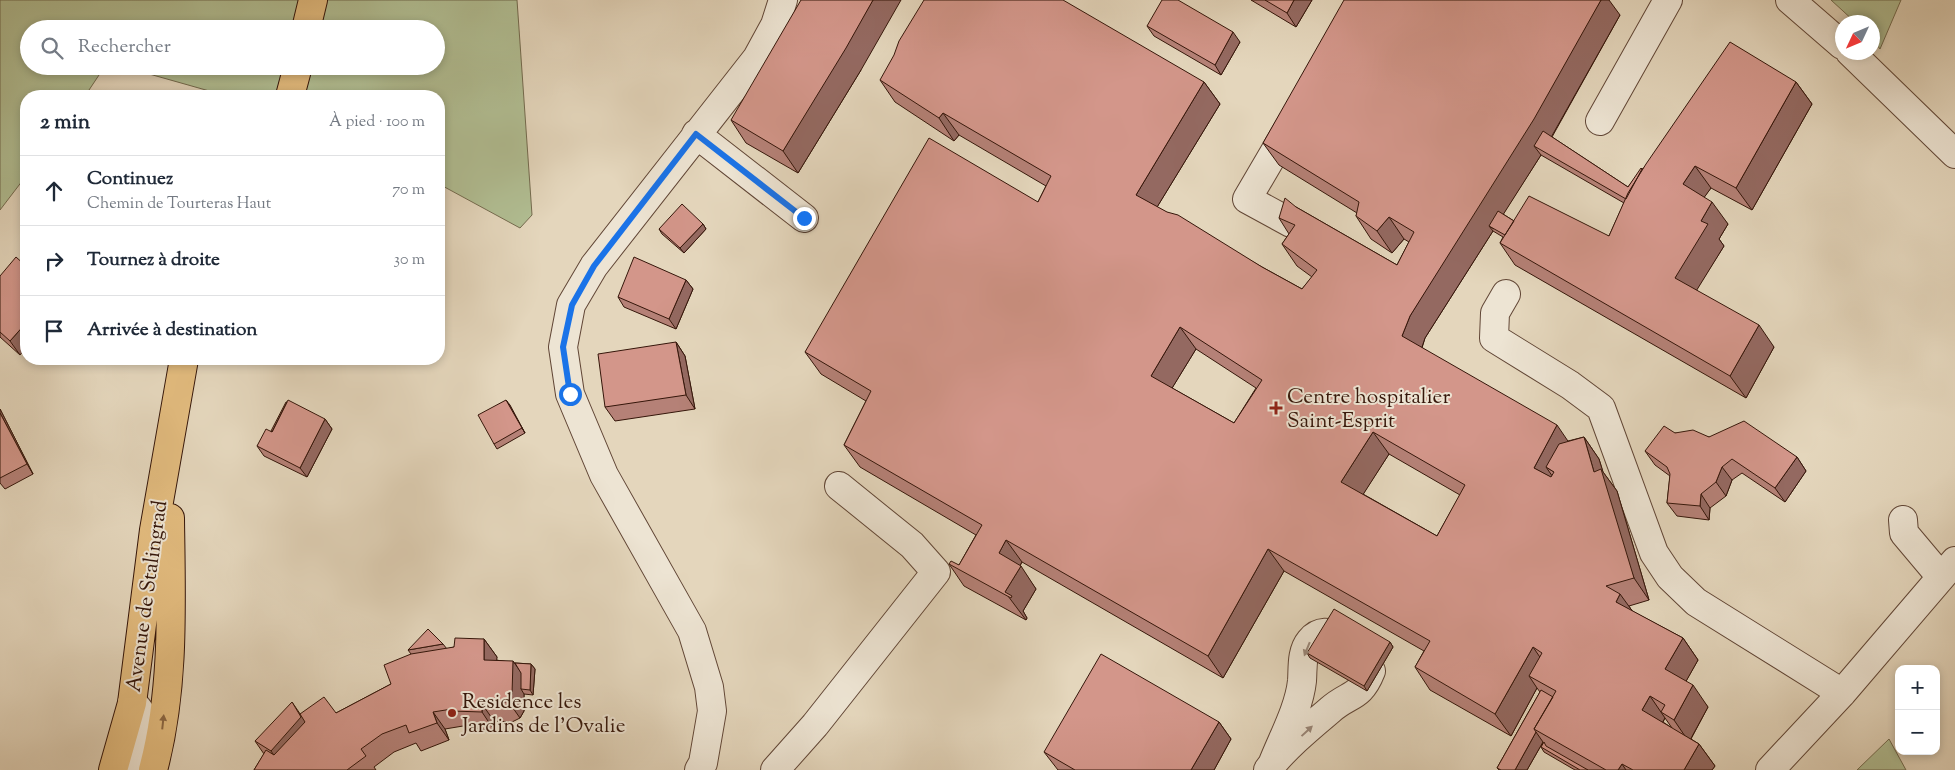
<!DOCTYPE html>
<html lang="fr">
<head>
<meta charset="utf-8">
<style>
	:root { --surface:#fff; --page:#f6f6f7; --text:#1f2937; --muted:#747a83; --line:#e0e1e3 }
	body { margin:0; font-family:"Sorts Mill Goudy",serif; background:var(--page); color:var(--text) }
	.controls { position:absolute; right:15px; bottom:15px; display:grid; overflow:hidden; border-radius:10px; box-shadow:0 2px 8px #0003 }
	.controls button { width:45px; height:45px; display:grid; place-items:center; padding:0; border:0; border-bottom:1px solid var(--line); background:var(--surface); color:var(--text); font:25px sans-serif }
	.compass { position:absolute; left:1835px; top:15px; width:45px; height:45px; border-radius:50%; background:var(--surface); box-shadow:0 2px 8px #0003; rotate:226deg }
	.stop { position:absolute; width:15px; height:15px; margin:-11px; border:4px solid #1a73e8; border-radius:50%; background:#fff }
	.stop.end { background:#1a73e8; border-color:#fff; box-shadow:0 1px 5px #0008 }
	.list { margin:0; padding:0; list-style:none }
	h2 { display:flex; justify-content:space-between; align-items:center; height:65px; margin:0; padding:0 20px; font-size:21px }
	h2 small { font-size:16px; font-weight:400; color:var(--muted) }
	.list li { display:grid; grid-template-columns:32px 1fr auto; gap:15px; align-items:center; box-sizing:border-box; height:70px; padding:0 20px; border-top:1px solid var(--line) }
	.list b { display:block; font-size:19px; white-space:nowrap }
	.list p { margin:0; font-size:16px; white-space:nowrap; color:var(--muted) }
	.list em { font-size:16px; font-style:normal; color:var(--muted) }
	.icon { flex:none; width:28px; height:28px; fill:none; stroke:currentColor; stroke-width:2; stroke-linecap:round; stroke-linejoin:round }
	.map { position:relative; flex:none; width:1955px; height:770px; overflow:hidden }
	.search { position:absolute; background:var(--surface); box-shadow:0 2px 8px #0003; left:20px; top:20px; width:425px; height:55px; display:flex; align-items:center; gap:12px; box-sizing:border-box; padding:0 18px; border-radius:28px; color:var(--muted); font-size:19px }
	.panel { position:absolute; background:var(--surface); box-shadow:0 2px 8px #0003; left:20px; top:90px; width:425px; height:275px; border-radius:20px }
	.map>svg:first-child { display:block }
</style>
</head>
<body>
<div class="map">
<svg width="1955" height="770" viewBox="0 0 1955 770">
	<rect width="100%" height="100%" fill="#e4d6bc"/>
	<filter id="stains"><feTurbulence type="fractalNoise" baseFrequency=".004" numOctaves="4"/><feColorMatrix values="0 0 0 0 .2 0 0 0 0 .09 0 0 0 0 .02 0 0 0 .5 -.17"/></filter>
	<radialGradient id="worn" r=".72"><stop offset=".6" stop-color="#630" stop-opacity="0"/><stop offset="1" stop-color="#630" stop-opacity=".3"/></radialGradient>
	<path fill="#b1be93" stroke="#736a4e" d="M0 0H517L532 215 520 228 439 184V96H227L121 66H436V29H29V66H105L85 96H26V176L0 210Z
		M1831 0H1901L1880 49 1873 40 1872 22H1855Z
		M1889 739 1906 770H1857Z"/>
	<g fill="none" stroke-linecap="round" stroke-linejoin="round">
		<defs>
			<path id="minor" d="M1790 0 1842 45
				M1850 52 1955 154
				M1600 121 1668 0
				M1291 124 1247 199 1291 223
				M696 134 804 218
				M1506 294 1495 313 1494 338 1570 385 1601 408 1654 553 1670 577 1696 602 1842 693
				M1903 520 1904 533 1941 577
				M132 703C154 719 140 748 134 770
				M699 770 703 763 712 711 709 687 692 631 604 475 570 394 563 347 571 305 594 266 757 58 775 25 783 0
				M775 770 815 725 936 572 912 545 839 486
				M1268 770C1283 749 1311 726 1330 710 1349 693 1360 699 1371 671 1365 655 1354 647 1341 638 1330 631 1319 630 1310 641 1301 652 1303 668 1302 681 1299 709 1282 739 1272 765
				M1770 770 1842 693 1955 561"/>
			<path id="major" d="M306 29 313 0
				M290 96 298 66
				M113 770 132 703 154 530 184 359
				M153 770C175 688 171 602 170 518"/>
		</defs>
		<use href="#minor" stroke="#614636" stroke-width="30"/>
		<use href="#major" stroke="#35160a" stroke-width="30"/>
		<use href="#minor" stroke="#ede4d3" stroke-width="28"/>
		<use href="#major" stroke="#e2bb7e" stroke-width="28"/>
	</g>
	<path fill="#b58177" stroke="#35160a" fill-rule="evenodd" d="M1251 0H1312L1296 27Z
		M1620 15 1552 137 1628 187 1642 169 1796 82 1812 104 1752 210 1711 188 1704 197 1728 224 1719 239 1724 246 1696 290 1774 347 1746 398 1515 265 1500 243 1503 237 1493 231 1425 338 1422 348 1568 441 1584 437 1599 459 1603 472 1617 491 1649 600 1629 606 1632 611 1683 638 1698 660 1686 681 1708 707 1691 739 1699 744 1715 766 1712 770H1575L1544 752 1541 747 1543 742 1527 770H1499L1497 768 1540 692 1537 688 1511 736 1430 690 1415 667 1424 651 1284 571 1223 678 1022 562 1020 566 1036 589 1023 611 1027 618 1026 620 964 586 949 564 959 565 976 535 860 467 844 445 866 401 821 374 805 352 1038 202 1046 186 959 135 954 141 895 102 880 80 1204 82 1220 104 1157 207 1262 267 1302 289 1312 277 1297 266 1282 244 1289 234 1279 218 1296 207 1397 265 1409 242 1404 239 1392 253 1371 239 1356 216 1357 213 1279 165 1263 143ZM1541 155 1624 203 1609 236 1514 221 1503 214ZM1196 349 1256 388 1234 423 1172 388ZM1389 454 1460 495 1437 536 1363 494ZM1665 718 1672 728 1663 722Z
		M1147 26 1240 42 1221 75 1154 36Z
		M861 70 798 173 746 143 731 120Z
		M703 224 706 229 684 253 662 234 659 229Z
		M0 276 20 355 0 337Z
		M686 280 693 289 676 329 624 307 618 297Z
		M676 342 685 356 695 409 615 421 605 407Z
		M506 400 525 433 497 449 494 444Z
		M0 409 33 474 5 489 0 483Z
		M325 419 332 429 307 477 264 456 257 446 271 431Z
		M1675 433 1709 437 1797 457 1806 471 1785 502 1742 473 1732 480 1726 496 1710 508 1709 520 1677 516 1667 503 1670 476 1655 465 1645 451Z
		M484 639 497 657 496 660 515 663 531 664 535 669 533 695 524 694V711L520 718 512 722 494 721V730L464 728 463 726 445 729 449 740 421 751 416 743 394 752 374 767 376 770H254L264 754 255 741 300 714 336 713 391 684 411 654 408 650 443 644 447 649 454 647Z
		M1390 642 1393 647 1367 691 1310 658 1307 653Z
		M1219 722 1231 739 1214 770H1058L1044 752Z"/>
	<path fill="#946961" stroke="#35160a" d="M873 0H901L861 70 798 173 783 151Z
		M1294 0H1312L1296 27 1287 13Z
		M1601 0H1609L1620 15 1549 141 1534 146 1541 155 1494 229 1489 226 1493 231 1425 338 1418 359 1402 336 1410 316Z
		M1233 32 1240 42 1221 75 1215 65Z
		M1204 82 1220 104 1151 217 1136 195Z
		M1796 82 1812 104 1752 210 1736 188Z
		M943 113 959 135 954 141 939 118Z
		M1695 166 1711 188 1698 206 1683 184Z
		M1712 202 1728 224 1719 239 1724 246 1690 301 1675 278 1701 221Z
		M1389 217 1404 239 1392 253 1377 231Z
		M703 224 706 229 684 253 680 248Z
		M686 280 693 289 676 329 669 319Z
		M26 323V348L20 355 10 341Z
		M1759 325 1774 347 1746 398 1730 376Z
		M1180 327 1196 349 1166 398 1151 376Z
		M676 342 685 356 695 409 686 395Z
		M506 400 510 405 525 433 522 428Z
		M0 409 33 474 27 464 0 413Z
		M325 419 332 429 307 477 300 468Z
		M1557 425 1572 447 1554 472 1546 467 1555 480 1534 468Z
		M1373 432 1389 454 1357 504 1341 482Z
		M1584 437 1599 459 1603 472 1617 491 1649 600 1634 578 1594 472Z
		M1797 457 1806 471 1785 502 1775 488Z
		M1722 467 1732 480 1726 496 1716 482Z
		M1701 494 1710 508 1709 520 1700 506Z
		M1006 540 1022 562 1014 575 999 553Z
		M1268 549 1284 571 1223 678 1208 656Z
		M1021 566 1036 589 1023 611 1027 618 1026 620 1005 592Z
		M1620 594 1636 616 1616 602Z
		M1683 638 1698 660 1680 692 1665 669Z
		M484 639 497 657 496 672 484 660Z
		M1390 642 1393 647 1367 691 1364 686Z
		M1533 647 1548 669 1529 676 1537 688 1511 736 1495 714Z
		M513 661 525 678 521 689 524 694V711L520 718 508 701Z
		M531 664 535 669 533 695 530 690Z
		M1693 685 1708 707 1689 742 1674 720Z
		M1650 696 1665 718 1657 732 1642 710Z
		M292 702 307 724 284 770 271 751Z
		M482 704 494 721V730L482 712Z
		M433 712 445 729 449 740 437 723Z
		M1219 722 1231 739 1214 770H1191Z
		M1536 732 1543 742 1527 770H1515Z
		M1699 744 1715 766 1712 770H1684Z
		M1622 764 1626 770H1618Z"/>
	<path fill="#d3968a" stroke="#35160a" fill-rule="evenodd" d="M801 0H873L846 48 783 151 731 120Z
		M924 0H1063L1204 82 1136 195 1167 212 1178 215 1262 267 1302 289 1317 270 1282 244 1295 225 1279 218 1285 198 1296 207 1397 265 1414 232 1389 217 1377 231 1356 216 1359 202 1263 143 1344 0H1601L1534 119 1410 316 1402 336 1557 425 1534 468 1551 477 1554 472 1546 467 1559 444 1584 437 1594 472 1601 469 1634 578 1606 586 1620 594 1616 602 1683 638 1665 669 1693 685 1674 720 1661 712 1665 705 1650 696 1642 710 1699 744 1684 770H1633L1622 764 1618 770H1606L1534 729 1556 691 1529 676 1542 653 1533 647 1495 714 1415 667 1430 641 1268 549 1208 656 1006 540 999 553 1021 566 1005 592 1012 596 1011 598 949 564 951 561 959 565 982 525 844 445 871 391 805 352 929 138 1038 202 1051 176 943 113 939 118 880 80 894 55 899 41ZM1180 327 1262 380 1234 423 1151 376ZM1373 432 1465 485 1437 536 1341 482Z
		M1162 0H1178L1233 32 1215 65 1147 26Z
		M1265 0H1294L1287 13Z
		M1730 42 1796 82 1736 188 1695 166 1683 184 1712 202 1701 221 1708 224 1675 278 1759 325 1730 376 1500 243 1529 196 1609 236 1628 193 1646 164Z
		M1543 131 1628 187 1641 168 1642 169 1626 199 1534 146Z
		M682 204 703 224 680 248 659 229Z
		M1498 211 1514 221 1505 235 1489 226Z
		M16 257 26 266V323L10 341 0 332V276Z
		M634 257 686 280 669 319 618 297Z
		M676 342 686 395 605 407 598 354Z
		M288 400 325 419 300 468 257 446 266 429 272 432Z
		M506 400 522 428 494 444 478 415Z
		M286 402H287L272 432 271 431Z
		M0 413 27 464 0 478Z
		M1744 421 1797 457 1775 488 1732 459 1722 467 1716 482 1701 494 1700 506 1667 503 1670 474 1667 467 1645 451 1664 426 1675 433 1693 430 1709 437Z
		M1334 609 1390 642 1364 686 1307 653Z
		M428 629 443 644 408 650Z
		M455 638 484 639V660L513 661 512 694 508 701 500 704H482V712L452 711V709L433 712 437 723 409 733 406 725 382 734 361 749 366 756 347 770H254L266 750 274 755 305 722 300 714 324 697 336 713 391 684 384 665 411 654 454 647Z
		M1101 654 1219 722 1191 770H1075L1044 752Z
		M515 663 531 664 530 690 521 689V673Z
		M1541 690 1553 697 1534 729 1536 732 1515 770H1501L1497 768Z
		M292 702 301 717 271 751 255 741Z
		M1544 742 1546 746 1588 770H1580L1541 747Z"/>
	<defs><path id="oneway-solid" d="M-6-.8H1V-3.2L6.5 0L1 3.2V.8H-6Z" transform="scale(1.25)"/></defs>
	<g fill="#9a8779">
		<use href="#oneway-solid" transform="translate(1307 649) rotate(112)"/>
		<use href="#oneway-solid" transform="translate(1307 731) rotate(-43)"/>
	</g>
	<use fill="#8c6844" href="#oneway-solid" transform="translate(163 722) rotate(-84)"/>
	<g fill="none" stroke-linecap="round" stroke-linejoin="round">
		<path stroke="#1a73e8" stroke-width="6" d="M570 394 563 347 572 305 594 266 696 134 804 218"/>
	</g>
	<g fill="#8f2418" stroke="#ede4d3" stroke-width="2">
		<path d="M1273.5 400.5h5v5h5v5h-5v5h-5v-5h-5v-5h5z"/>
		<circle cx="452" cy="713" r="5"/>
	</g>
	<g text-anchor="middle" stroke-width="4" stroke-linejoin="round" paint-order="stroke">
		<g font-size="21" fill="#35160a" stroke="#ede4d3" text-anchor="start">
			<text x="1287" y="403">Centre hospitalier<tspan x="1287" dy="24">Saint-Esprit</tspan></text>
			<text x="462" y="708">Residence les<tspan x="462" dy="24">Jardins de l'Ovalie</tspan></text>
		</g>
		<g font-size="21" fill="#35160a" stroke="#ede4d3">
			<text transform="translate(146 596) rotate(-82)" y="7">Avenue de Stalingrad</text>
		</g>
	</g>
	<rect width="100%" height="100%" filter="url(#stains)"/>
	<rect width="100%" height="100%" fill="url(#worn)"/>
</svg>
<div class="controls">
<button>+</button>
<button>−</button>
</div>
<svg class="compass" viewBox="-18 -18 36 36"><path d="M0-13l5 13h-10z" fill="#e53935"/><path d="M0 13l5-13h-10z" fill="#747a83"/></svg>
<div class="stop" style="left:570px;top:394px"></div>
<div class="stop end" style="left:804px;top:218px"></div>
<div class="search"><svg class="icon" aria-label="search" viewBox="0 0 24 24"><circle cx="10" cy="10" r="6"/><path d="M15 15l6 6"/></svg>Rechercher</div>
<section class="panel">
<h2>2 min<small>À pied · 100 m</small></h2>
<ul class="list">
<li><svg class="icon" aria-label="ahead" viewBox="0 0 24 24"><path d="M12 20V5M6 11l6-6 6 6"/></svg><div><b>Continuez</b><p>Chemin de Tourteras Haut</p></div><em>70 m</em></li>
<li><svg class="icon" aria-label="right" viewBox="0 0 24 24"><path d="M7 20v-9h11M14 6l5 5-5 5"/></svg><div><b>Tournez à droite</b></div><em>30 m</em></li>
<li><svg class="icon" aria-label="arrive" viewBox="0 0 24 24"><path d="M6 21V4h12l-3 4 3 4H6"/></svg><div><b>Arrivée à destination</b></div></li>
</ul>
</section>
</div>
</body>
</html>
